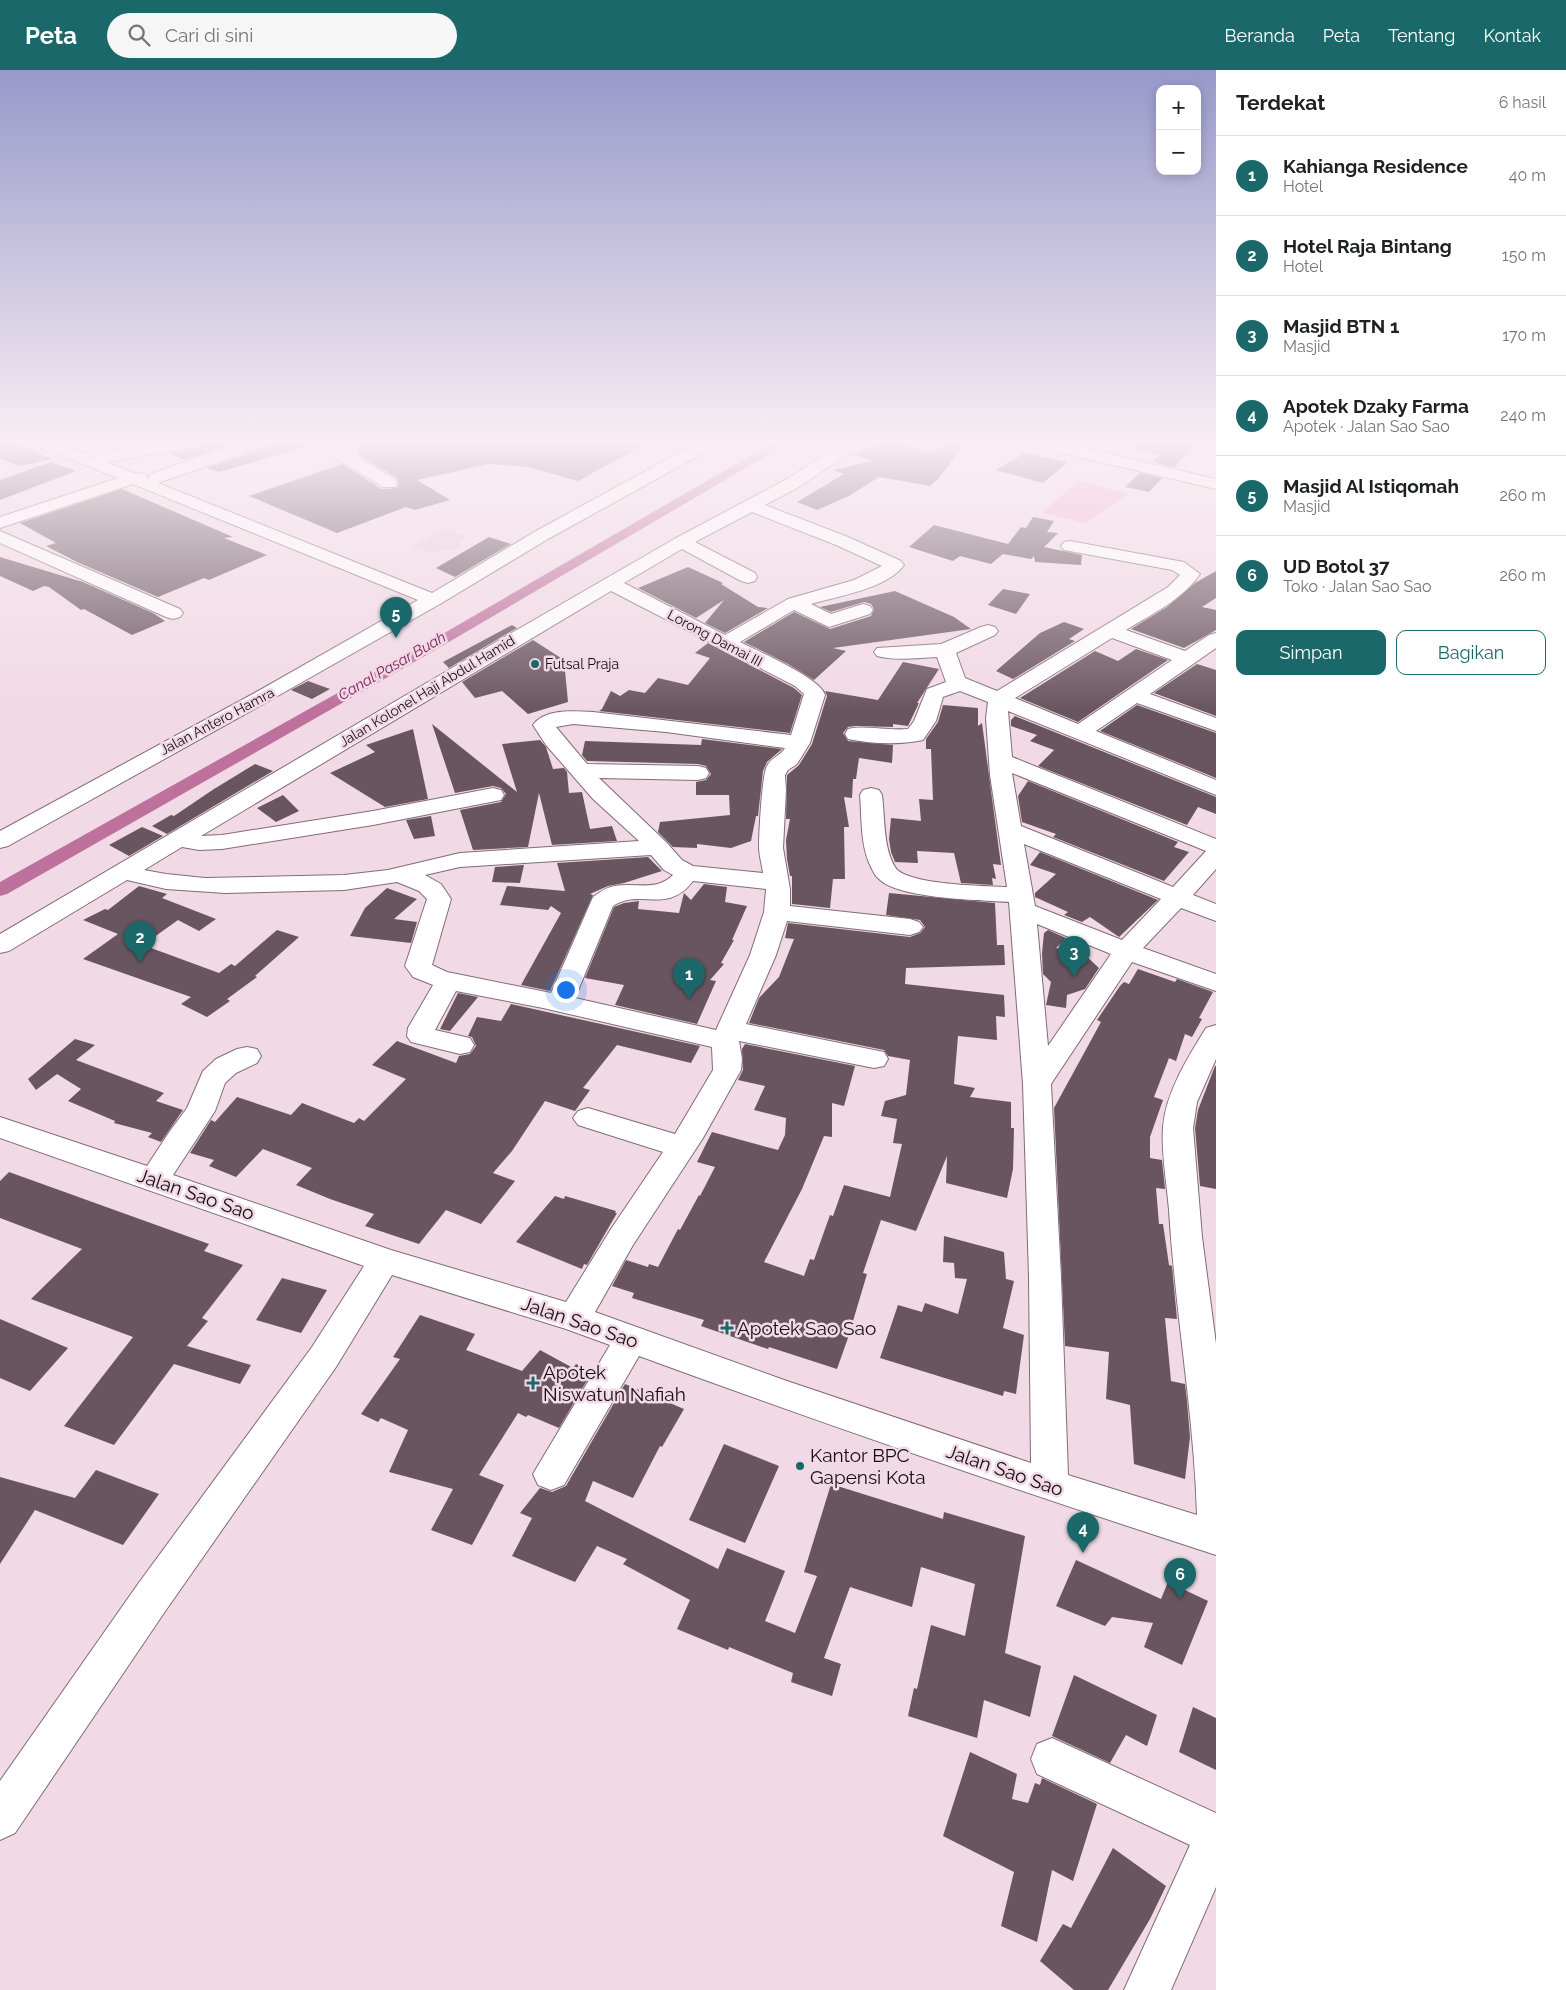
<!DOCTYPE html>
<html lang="id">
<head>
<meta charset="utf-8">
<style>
	:root { --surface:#fff; --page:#f6f6f6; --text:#202124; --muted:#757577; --line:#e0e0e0; --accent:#1a6869 }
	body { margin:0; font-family:Raleway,sans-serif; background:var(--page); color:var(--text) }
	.controls { position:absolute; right:15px; top:15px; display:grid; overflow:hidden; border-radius:10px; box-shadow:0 2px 12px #0003 }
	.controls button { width:45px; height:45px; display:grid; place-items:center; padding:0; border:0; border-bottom:1px solid var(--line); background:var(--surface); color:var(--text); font:25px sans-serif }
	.you { position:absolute; left:565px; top:919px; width:18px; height:18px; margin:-12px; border:4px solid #fff; border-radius:50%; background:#1a73e8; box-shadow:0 0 0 8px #1a73e833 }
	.badge { display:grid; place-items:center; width:32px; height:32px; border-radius:50%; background:var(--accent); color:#fff; font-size:16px; font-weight:700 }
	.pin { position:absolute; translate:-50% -41px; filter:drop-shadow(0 1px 2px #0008) }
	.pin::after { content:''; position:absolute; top:26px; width:18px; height:15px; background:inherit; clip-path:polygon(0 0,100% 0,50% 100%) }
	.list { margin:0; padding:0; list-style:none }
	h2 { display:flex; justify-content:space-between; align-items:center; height:65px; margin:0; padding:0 20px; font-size:21px }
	h2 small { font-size:16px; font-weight:400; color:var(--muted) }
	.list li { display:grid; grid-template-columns:32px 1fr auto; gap:15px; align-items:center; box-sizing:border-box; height:80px; padding:0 20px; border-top:1px solid var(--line) }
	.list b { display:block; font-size:19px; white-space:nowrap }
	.list p { margin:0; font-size:16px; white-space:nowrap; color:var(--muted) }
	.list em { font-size:16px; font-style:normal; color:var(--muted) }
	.actions { display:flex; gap:10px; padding:15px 20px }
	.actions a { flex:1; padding:11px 0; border:1px solid var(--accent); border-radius:10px; text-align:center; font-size:18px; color:var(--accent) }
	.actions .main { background:var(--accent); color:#fff }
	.icon { flex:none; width:28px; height:28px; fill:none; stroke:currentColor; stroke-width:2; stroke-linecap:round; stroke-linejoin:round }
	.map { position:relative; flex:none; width:1216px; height:1920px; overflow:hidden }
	header { display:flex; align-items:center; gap:30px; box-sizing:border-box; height:70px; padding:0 25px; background:var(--accent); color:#fff }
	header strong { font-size:24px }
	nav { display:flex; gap:28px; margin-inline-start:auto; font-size:18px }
	.search { width:350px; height:45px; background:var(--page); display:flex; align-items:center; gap:12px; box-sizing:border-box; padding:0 18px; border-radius:28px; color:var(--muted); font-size:19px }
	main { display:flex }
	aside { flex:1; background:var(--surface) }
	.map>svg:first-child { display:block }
</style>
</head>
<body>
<header>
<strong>Peta</strong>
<div class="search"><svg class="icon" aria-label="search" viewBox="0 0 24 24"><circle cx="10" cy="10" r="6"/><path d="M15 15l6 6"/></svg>Cari di sini</div>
<nav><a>Beranda</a><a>Peta</a><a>Tentang</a><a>Kontak</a></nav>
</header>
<main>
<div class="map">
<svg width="1216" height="1920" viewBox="0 0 1216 1920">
	<rect width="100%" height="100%" fill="#f1d9e5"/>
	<path fill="#eacbdb" d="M446 459 468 467 458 472 463 475 452 481 445 479 432 484 411 475Z"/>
	<path fill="#efa9cf" d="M1079 410 1129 424 1086 453 1043 443Z"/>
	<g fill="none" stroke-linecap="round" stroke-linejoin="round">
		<path fill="#bd719c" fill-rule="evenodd" d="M774 372H790L437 579 7 824 0 826V812L427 573Z"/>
	</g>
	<path fill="#695560" d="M0 372H10L53 389 21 396 0 389Z
		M204 372H236L185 390 167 383 195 379 201 377Z
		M270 372H304L305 377 219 402 207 398 267 377Z
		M356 372H649L578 411 528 397 489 394 417 410 450 430 415 440 406 437 337 463 249 426 342 394 382 419 397 418 399 414 397 408 360 386Z
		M884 372H898L931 383 949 372H966L939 408 930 416 879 407 849 426 817 440 797 432 844 404 833 400 873 391 853 384Z
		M1138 372H1198L1174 397 1152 392 1160 385 1137 380Z
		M1025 383 1068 392 1043 413 996 400Z
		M51 392 76 401 0 430V410Z
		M1140 403 1162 408 1149 422 1125 417Z
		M122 419 233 467 224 468 267 485 209 510 204 508 158 527 77 492 46 476 56 473 20 453Z
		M1033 447 1054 451 1047 462 1058 463 1044 477 1082 485 1081 495 1035 492 1034 486 1031 489 1003 484 991 494 960 486 953 491 909 477 934 455 1008 474 1021 457 1026 458Z
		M489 467 511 474 455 507 436 498Z
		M0 487 83 512 153 543 165 551 132 565 84 539 81 540 49 517 44 516 33 521 0 506Z
		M688 497 723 513 721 514 758 537 768 538 725 563 705 553 724 530 696 548 638 518Z
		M1216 501V528L1202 537 1216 540V560L1184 578 1131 559 1167 537 1195 513Z
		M1003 519 1030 524 1016 544 988 535Z
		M895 521 954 547 971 559 833 578 846 581 814 610 788 594 744 572 794 542 830 559 871 546 874 539 871 534 864 532 831 542 820 537Z
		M1064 552 1084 559 1069 569 1075 571 1013 609 996 601 1040 563Z
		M512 555 517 558 449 598 443 592Z
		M533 570 564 590 568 632 528 644 502 621 475 628 462 612Z
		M708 573 794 618 802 625 790 663 599 641 602 639 611 621 620 626 629 620 645 623 658 608 688 615 710 588 695 583Z
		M1136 579 1168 590 1078 652 1020 628 1095 581 1118 591Z
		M903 592 939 599 917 633H919L908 656 893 654V657L855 656 848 657 843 663 848 671 893 675 892 693 859 688 856 709H853L852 728 844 727 849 757H844L845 809H833L830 838 792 834V806H790L787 789 786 770 790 749H786L787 705 799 695 812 674 827 626 825 621 878 630Z
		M1197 594 1216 600V646L1154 623Z
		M308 611 330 619 312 629 291 620Z
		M943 635 978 638V656L982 653 1001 795 993 794 996 809 992 808 993 815 961 813 954 783 917 781 918 793 895 792 891 782 889 769 891 748 921 751 919 729 933 730 931 679H926V669L938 652Z
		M1137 635 1216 663V708L1100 661Z
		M1015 646 1216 727V744L1198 737 1187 755 1038 696 1054 680 1030 671 1037 665 1011 656V650Z
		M432 654 517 722 502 674 540 670 546 677 553 699 564 698 567 702 569 723 582 722 590 759 612 756 617 771 552 775 539 723 528 777 473 780 460 740 501 732 506 724 501 718 493 716 455 723Z
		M413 659 428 729 385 737 330 703 375 682 366 675Z
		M702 669 782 679 767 692 763 701 758 746H756L751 771 731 778 697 774V778L673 777 658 762 660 752 730 745 729 725H696V712L706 710 711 704 706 696 698 694 587 691 582 685 585 671 701 675Z
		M255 694 273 701 167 764 152 756 171 745 174 746 214 719Z
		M1028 711 1178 772 1174 777 1189 782 1164 811 1053 767 1056 764 1022 752 1018 726Z
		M283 725 299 741 276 752 257 738Z
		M431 746 435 766 414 769 406 750Z
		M142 757 163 766 129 786 109 775Z
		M1040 782 1158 830 1119 867 1090 847 1082 852 1064 845 1068 842 1035 827V823L1056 804 1030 795Z
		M648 787 662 801 624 813 608 816 590 824 593 825 550 921 521 915 561 843 551 836 548 840 500 835 507 816 565 821 557 793Z
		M524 795 520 813 492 812 495 797Z
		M704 814 727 817 725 832 747 836 732 870H734L721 893 724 894 710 910 716 911 697 954 615 935 624 915 585 908 614 837 624 833 639 831 638 839 679 843 684 823 691 830Z
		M139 816 167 824 162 828 216 849 199 861 178 850 143 875 219 903 231 894 235 896 277 860 299 867 255 906 257 907 227 929 230 931 207 947 181 934 191 927 83 889 118 864 83 850 105 839 108 840Z
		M387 818 417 829 394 849 417 852 411 873 350 866 365 838Z
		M889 823 995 833 997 875H1004L1005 895 906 898 905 914 1004 925 1005 947 996 946 997 970 958 966 954 1014 975 1018 970 1027 1011 1032V1058H1014L1013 1099 1007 1128 946 1113 947 1086 916 1161 881 1150 863 1203 867 1204 853 1251H854L837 1299 769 1277 768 1279 701 1256 704 1250 632 1228 634 1223 612 1216 626 1190 648 1197 649 1194 658 1197 678 1159 680 1160 699 1125 700 1126 715 1097 697 1092 712 1062 778 1080 785 1065 786 1048 754 1040 765 1016 738 1010 743 1000 742 979 745 974 855 996 844 1036 832 1033V1067L824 1066 802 1119 764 1192 804 1206 810 1189 814 1190 830 1145 833 1146 844 1115 890 1127 902 1074 893 1073 897 1049 881 1046 885 1031 906 1025 910 990 888 986 884 980 749 953 759 928 779 907 794 869 785 868 788 853 910 867 920 863 925 857 920 850 886 845Z
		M1048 860 1066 868 1056 878 1085 885 1099 898 1085 919 1067 925 1066 938 1046 935 1051 912 1043 904 1042 883 1044 863Z
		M1138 899 1175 912 1177 909 1213 922 1199 948 1202 949 1192 967 1185 964 1176 991 1169 988 1154 1027 1163 1030 1150 1067V1088L1162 1090 1165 1119 1156 1118 1159 1154H1163L1169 1195 1172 1196 1177 1249 1165 1248 1171 1311 1185 1314 1187 1331 1190 1367 1185 1409 1134 1394 1130 1335 1106 1329 1109 1282 1065 1276 1054 1038 1101 952 1097 950 1120 916 1124 912 1129 914Z
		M458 923 478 927 450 961 440 959Z
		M511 934 700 976 691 993 617 975 583 1018 590 1020 575 1041 545 1031 512 1081 493 1103 515 1111 481 1154 446 1140 419 1174 365 1156 374 1144 330 1129 296 1115 312 1098 263 1079 236 1107 209 1096 214 1090 190 1083 211 1050 215 1052 237 1027 291 1045 302 1033 354 1053 359 1048 364 1051 406 1009 372 995 397 971 456 993 459 986 470 984 476 976 472 967 468 966 477 947 501 951Z
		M75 969 95 975 76 990 164 1023 156 1031 183 1040 161 1072 148 1067 152 1063 114 1053 115 1051 68 1031 81 1019 57 1004 36 1020 28 1009Z
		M1215 996H1216V1119L1200 1116 1195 1058 1198 1040Z
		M9 1102 209 1174 204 1181 243 1195 202 1248 208 1251 187 1276 251 1295 240 1314 174 1294 114 1375 64 1356 133 1267 31 1229 82 1179 0 1148V1111Z
		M555 1126 564 1129 565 1126 616 1141 615 1143H617L587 1195 584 1194 582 1199 516 1172Z
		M944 1166 1004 1182 1006 1209 1014 1211 1003 1258 1024 1265 1016 1324 1004 1321 1003 1326 880 1288 898 1235 922 1242 925 1233 958 1244 967 1209 955 1208 954 1193 943 1192Z
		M282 1208 327 1220 301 1263 256 1250Z
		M420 1245 475 1264 466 1280 522 1301 540 1280 573 1298 576 1294 592 1302 559 1358 528 1345 526 1347 518 1343 479 1405 504 1415 472 1475 431 1460 453 1419 389 1402 408 1360 381 1348 378 1352 361 1344 400 1289 393 1287Z
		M0 1249 68 1278 30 1321 0 1308Z
		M625 1314 684 1339 662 1377 660 1376 633 1428 593 1411 585 1431 718 1499 727 1478 785 1501 765 1551 795 1563 817 1506 804 1502 831 1414 943 1449 944 1442 1025 1466 1005 1583 1041 1596 1030 1647 984 1630 977 1668 908 1646 914 1618 917 1619 931 1555 965 1566 975 1514 921 1497 912 1537 850 1517 824 1588 841 1594 832 1626 791 1612 793 1603 729 1577 728 1580 677 1559 690 1530 623 1494 627 1489 597 1476 575 1512 512 1486 532 1448 520 1443 540 1418 552 1422 566 1416Z
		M724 1374 779 1396 745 1473 689 1450Z
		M96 1400 159 1424 123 1475 35 1440 0 1494V1407L75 1428Z
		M1076 1490 1161 1529 1168 1512 1208 1531 1182 1595 1144 1577 1153 1553 1112 1547 1105 1556 1056 1536Z
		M1074 1605 1157 1645 1147 1676 1126 1665 1110 1693 1052 1666Z
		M1193 1637 1216 1648V1700L1179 1682Z
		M970 1682 1017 1704 1012 1729 1028 1733 1035 1713 1040 1715 1042 1708 1097 1734 1073 1811 1052 1800 1037 1872 1001 1856 1014 1802 943 1766Z
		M1113 1778 1166 1816 1150 1849 1108 1920H1074L1040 1891 1063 1854 1071 1858Z"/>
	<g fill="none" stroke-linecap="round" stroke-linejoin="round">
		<defs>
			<path id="minor" d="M33 372H56L95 388 97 385 103 383 164 372H202L200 375 194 377 106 392 134 403 145 404 147 408 148 409 150 404 243 372H268L266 375 158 413 432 523 536 461 699 372H720L718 375 548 469 440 534 274 628 8 776 0 778V761L260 620 418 530 133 414 0 458V447L118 408 35 375Z
				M311 372H332L395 409 397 413 395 417H383Z
				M846 372H866L799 417 765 435 848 467 901 491 904 495C887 519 838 526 811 534L831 544 863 534 870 536 873 540 870 544 829 557 794 540 740 572C757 581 821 608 825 625L810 673 797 694 788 700 785 705 786 720 783 778 790 819V836L910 849 919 852 923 857 919 862 910 865 787 851 776 885 746 954 874 980 884 982 888 989 884 996 874 998 739 971 742 989 741 1000 703 1068 633 1175 595 1242 784 1310 1031 1393 1029 1207 1023 1014 1009 832C980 830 899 829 879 809 875 806 873 801 871 797 860 775 862 748 860 725L863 720 871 718 879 720 882 725C885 748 883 777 895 797 905 815 986 816 1007 817L990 705 986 648 988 632 960 621 943 627 936 651 923 670C899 675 872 674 848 669L845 664 848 659C865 655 889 661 908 659L914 651 927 619 946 612 937 587C917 588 896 591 877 586L874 582 877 578 941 574 981 557 988 555 995 557 998 561 995 565 956 583 965 608 997 621 1168 517 1180 505 1172 500 1064 480 1061 476 1064 472 1070 471 1184 492 1200 504C1182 530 1152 544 1126 560L1185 581 1209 565 1216 563V578L1150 624 1216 648V661L1137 633 1096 661 1216 710V725L1008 641 1012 687 1216 769V799L1193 825 1216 834V851L1181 838 1143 878 1216 904V921L1132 892 1051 1014 1061 1207 1068 1405 1197 1445C1194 1343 1175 1242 1169 1140 1167 1116 1161 1081 1163 1057 1166 1022 1188 987 1206 958L1216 955V989L1197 1032 1193 1058 1202 1167 1216 1274V1485C1022 1422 830 1356 639 1286L564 1415 551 1420 538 1415 533 1404 610 1275 566 1259 392 1205 336 1297 166 1540 15 1763 0 1770V1711L138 1514 312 1277 364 1196 0 1068V1047L147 1096 170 1061 187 1038 203 1001 216 989 237 979 247 977 257 979 261 986 257 993 236 1003 225 1013 215 1041 173 1105 391 1180 566 1232 611 1159 663 1082 578 1055 573 1048 578 1041 588 1038 675 1064 713 1000 712 977 543 938 456 921 435 960 470 968 474 975 470 982 460 984 411 972 407 966 408 958 433 915 413 907 405 896 427 829 419 821 397 812 344 820 225 823 166 819 127 810 9 881 0 883V864L503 568 676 468 787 409ZM752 442 836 475 882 496 854 510 788 529 725 565 624 513 682 479 741 511 748 513 755 511 757 507 755 503 695 472ZM611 521 795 616 804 624 791 665 593 642C575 641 545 638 533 655L546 675 593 729 639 771 460 783 388 800 344 805 205 808 166 804 144 800 182 777 199 780 222 779 373 755 501 730 504 725 501 720 493 718 373 741 222 765 201 766ZM1112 568 1172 590 1078 654 1015 628ZM573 654 666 662 785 678C780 686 771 688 767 696 762 704 759 764 759 777 759 785 762 795 763 803L693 796 682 790 666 772 599 708 698 710 706 708 709 703 706 698 698 696 587 694 556 657ZM1012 703 1206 781 1173 817 1021 756ZM1024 774 1161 829 1122 870 1035 836ZM651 785 664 800 673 805C656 822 636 812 615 816 607 817 600 822 593 827L551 923 447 902 432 895 451 829 441 814 425 805 460 797ZM693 811 766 819 764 842 750 885 716 960 575 928 613 836C640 818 667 845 693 811ZM1037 854 1111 884 1048 976Z
				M0 461 180 539 183 543 180 547 173 549 166 547 0 473Z
				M1052 1668 1216 1743V1817L1171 1920H1124L1190 1775 1037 1704 1031 1689 1037 1674Z"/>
			<path id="major" d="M1028 372H1058L1216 409V419L1036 377 1030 375Z"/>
		</defs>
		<use href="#minor" stroke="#806c76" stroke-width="2"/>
		<use href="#major" stroke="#806c76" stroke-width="2"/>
		<use href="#minor" fill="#fff" fill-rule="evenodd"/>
		<use href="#major" fill="#fff" fill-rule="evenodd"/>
	</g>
	<linearGradient id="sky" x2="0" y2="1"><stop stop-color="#9799ca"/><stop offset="0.58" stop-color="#f9eef3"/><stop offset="1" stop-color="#f9eef3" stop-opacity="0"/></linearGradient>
	<rect width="1216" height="641" fill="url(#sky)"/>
	<g fill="#1a6869" stroke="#f1d9e5" stroke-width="2">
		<circle cx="535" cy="594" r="5"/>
		<path d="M724.5 1250.5h5v5h5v5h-5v5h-5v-5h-5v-5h5z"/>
		<path d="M530.5 1305.5h5v5h5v5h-5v5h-5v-5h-5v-5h5z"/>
		<circle cx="800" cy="1396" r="5"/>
	</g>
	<g text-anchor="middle" stroke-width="5" stroke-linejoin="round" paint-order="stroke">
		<g font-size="14" fill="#160e12" stroke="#f1d9e5">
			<text transform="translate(715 568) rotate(28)" y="5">Lorong Damai III</text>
			<text transform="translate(427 621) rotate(-31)" y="5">Jalan Kolonel Haji Abdul Hamid</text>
			<text transform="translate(217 651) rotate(-28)" y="5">Jalan Antero Hamra</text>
		</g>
		<g font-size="14" fill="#160e12" stroke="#f1d9e5" text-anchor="start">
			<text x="545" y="599">Futsal Praja</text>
		</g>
		<g font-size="15" font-style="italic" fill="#761b56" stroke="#f1d9e5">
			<text transform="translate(392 596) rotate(-30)" y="5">Canal Pasar Buah</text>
		</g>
		<g font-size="19" fill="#160e12" stroke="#f1d9e5">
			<text transform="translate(196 1124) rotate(19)" y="7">Jalan Sao Sao</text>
			<text transform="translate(580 1252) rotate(19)" y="7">Jalan Sao Sao</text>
			<text transform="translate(1005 1400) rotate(19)" y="7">Jalan Sao Sao</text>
		</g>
		<g font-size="19" fill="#160e12" stroke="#f1d9e5" text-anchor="start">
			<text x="737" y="1265">Apotek Sao Sao</text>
			<text x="543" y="1309">Apotek<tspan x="543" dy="22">Niswatun Nafiah</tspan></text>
			<text x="810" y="1392">Kantor BPC<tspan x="810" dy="22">Gapensi Kota</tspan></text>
		</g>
	</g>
</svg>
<div class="controls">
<button>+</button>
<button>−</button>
</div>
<div class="you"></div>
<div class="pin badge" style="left:689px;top:929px">1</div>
<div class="pin badge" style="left:140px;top:892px">2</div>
<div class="pin badge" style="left:1074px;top:907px">3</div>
<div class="pin badge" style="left:1083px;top:1483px">4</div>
<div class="pin badge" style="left:396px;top:568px">5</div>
<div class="pin badge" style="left:1180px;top:1529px">6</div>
</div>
<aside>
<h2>Terdekat<small>6 hasil</small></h2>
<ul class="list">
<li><span class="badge">1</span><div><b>Kahianga Residence</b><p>Hotel</p></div><em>40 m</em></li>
<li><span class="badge">2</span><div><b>Hotel Raja Bintang</b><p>Hotel</p></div><em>150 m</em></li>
<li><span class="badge">3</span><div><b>Masjid BTN 1</b><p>Masjid</p></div><em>170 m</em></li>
<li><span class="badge">4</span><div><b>Apotek Dzaky Farma</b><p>Apotek · Jalan Sao Sao</p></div><em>240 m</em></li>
<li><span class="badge">5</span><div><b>Masjid Al Istiqomah</b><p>Masjid</p></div><em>260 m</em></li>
<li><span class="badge">6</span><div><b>UD Botol 37</b><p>Toko · Jalan Sao Sao</p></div><em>260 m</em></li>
</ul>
<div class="actions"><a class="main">Simpan</a><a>Bagikan</a></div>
</aside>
</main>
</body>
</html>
